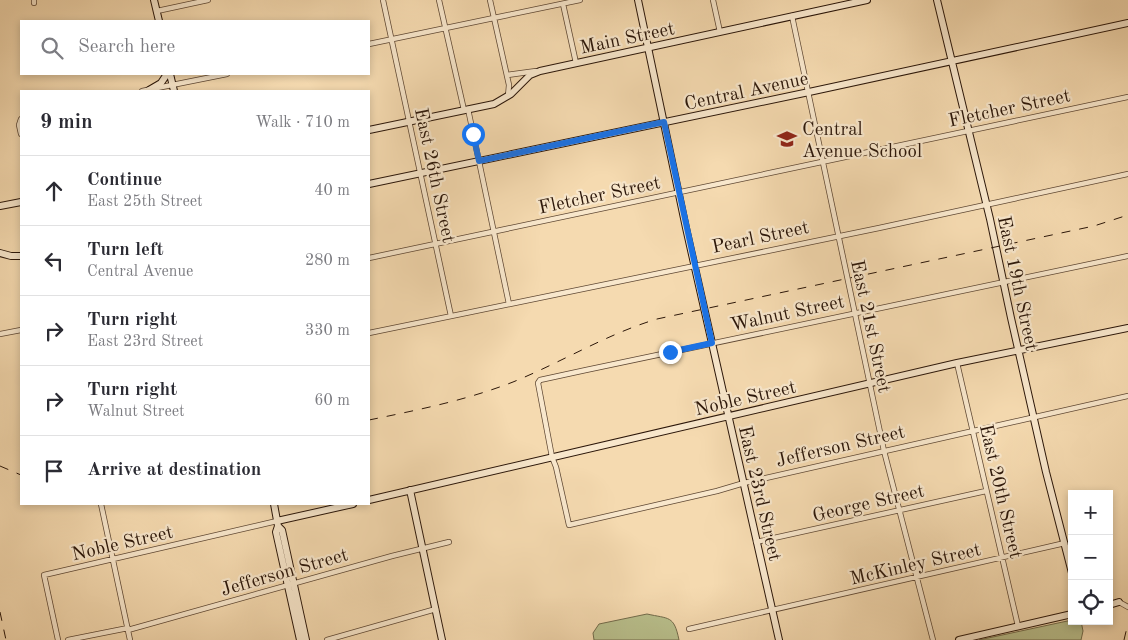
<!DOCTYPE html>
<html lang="en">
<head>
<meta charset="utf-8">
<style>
	:root { --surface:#fff; --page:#f2f2f3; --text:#2b2b33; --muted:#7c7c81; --line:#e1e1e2 }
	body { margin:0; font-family:"Old Standard TT",serif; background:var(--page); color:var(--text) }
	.controls { position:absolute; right:15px; bottom:15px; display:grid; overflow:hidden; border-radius:0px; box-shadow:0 2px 8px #0003 }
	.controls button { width:45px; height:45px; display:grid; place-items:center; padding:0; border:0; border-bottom:1px solid var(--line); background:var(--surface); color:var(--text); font:25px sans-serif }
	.stop { position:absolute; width:15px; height:15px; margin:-11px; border:4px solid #1a73e8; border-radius:50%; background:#fff }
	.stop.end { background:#1a73e8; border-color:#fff; box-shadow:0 1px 5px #0008 }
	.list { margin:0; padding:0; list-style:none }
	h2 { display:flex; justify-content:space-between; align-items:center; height:65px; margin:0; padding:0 20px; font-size:21px }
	h2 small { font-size:16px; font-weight:400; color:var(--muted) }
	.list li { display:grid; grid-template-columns:32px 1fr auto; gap:15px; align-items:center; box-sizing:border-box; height:70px; padding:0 20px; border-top:1px solid var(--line) }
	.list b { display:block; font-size:19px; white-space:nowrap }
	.list p { margin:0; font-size:16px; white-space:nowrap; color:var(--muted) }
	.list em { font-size:16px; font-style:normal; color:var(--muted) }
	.icon { flex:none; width:28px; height:28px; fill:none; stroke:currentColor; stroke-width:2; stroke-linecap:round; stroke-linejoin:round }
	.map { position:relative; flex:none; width:1128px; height:640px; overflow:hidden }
	.search { position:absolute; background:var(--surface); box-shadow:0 2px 8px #0003; left:20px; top:20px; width:350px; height:55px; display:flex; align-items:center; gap:12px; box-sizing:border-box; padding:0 18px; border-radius:0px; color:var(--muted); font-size:19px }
	.panel { position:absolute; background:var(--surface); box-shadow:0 2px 8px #0003; left:20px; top:90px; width:350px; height:415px; border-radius:0px }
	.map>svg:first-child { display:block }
</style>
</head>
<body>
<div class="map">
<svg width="1128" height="640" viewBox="0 0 1128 640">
	<rect width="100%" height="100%" fill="#f5dab0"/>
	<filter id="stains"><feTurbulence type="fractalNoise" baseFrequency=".004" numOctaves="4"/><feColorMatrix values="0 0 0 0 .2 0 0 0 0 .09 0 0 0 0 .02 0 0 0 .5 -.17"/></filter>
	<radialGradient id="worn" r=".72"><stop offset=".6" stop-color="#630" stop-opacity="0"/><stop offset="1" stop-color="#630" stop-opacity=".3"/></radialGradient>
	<path fill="#b9c08d" stroke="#726b4b" d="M647 614C669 619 674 615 679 640H594L593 633 599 624Z
		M1072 620V621H1081L1083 631 1081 640H979Z"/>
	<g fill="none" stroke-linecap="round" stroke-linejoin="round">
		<defs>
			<path id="street" d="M34 0V3
				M383 0 451 316
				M439 0 464 110
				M490 0 509 85 508 96
				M713 0 720 32
				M563 4 576 63
				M157 11 208 0
				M792 16 884 451 933 640
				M369 44 580 0
				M507 75 536 71
				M142 91 227 74
				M468 109 509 304
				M21 119 19 125 21 134
				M1128 256 586 370 540 380 538 383 552 457 556 467 569 525 717 491 744 483 1128 396
				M369 258 1128 97
				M369 333 879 228 1128 174
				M0 334 21 330
				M957 363 1018 626
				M101 504 130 640
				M756 542 986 491
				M1119 602 1128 607
				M689 629 1065 543
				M128 630 392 556 449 542
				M58 640 44 575 277 521
				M68 640 128 628
				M327 640 436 609"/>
			<path id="secondary" d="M154 0 159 21
				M638 0 686 228 779 640
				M937 0 990 219 1011 318 1046 472 1072 573
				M170 74 174 91
				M149 90 161 83 167 74
				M369 130 494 104 511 94 530 75 540 71 867 0
				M369 184 809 92 1128 23
				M0 206 21 202
				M0 253 11 256H21
				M410 490 442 640
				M369 500 957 363 1128 328
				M274 504 278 526 276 532 300 640
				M277 521 353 504
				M278 526 282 530 306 640
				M1109 605 1119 602
				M959 640 1072 614"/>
		</defs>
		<use href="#street" stroke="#5e4733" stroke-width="6"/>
		<use href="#secondary" stroke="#2b1609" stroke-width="8"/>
		<use href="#street" stroke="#f8e7cc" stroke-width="4.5"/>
		<use href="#secondary" stroke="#f8e7cc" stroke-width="6"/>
		<path stroke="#2b1609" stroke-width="1" stroke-dasharray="9 9" stroke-linecap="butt" d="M369 420C418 410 467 400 513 382 562 362 607 334 657 319L1094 226 1128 215
			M0 466 21 475
			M0 612 6 640
			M1124 640 1128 623"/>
	</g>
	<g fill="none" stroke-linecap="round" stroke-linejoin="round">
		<path stroke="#1a73e8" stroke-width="6" d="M473 134 479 161 664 122 712 343 670 352"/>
	</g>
	<defs>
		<symbol id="school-bare" viewBox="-9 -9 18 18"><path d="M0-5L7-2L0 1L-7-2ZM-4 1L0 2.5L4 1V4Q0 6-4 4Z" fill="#8f2418" stroke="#f8e7cc" stroke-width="2.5" paint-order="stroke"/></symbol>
	</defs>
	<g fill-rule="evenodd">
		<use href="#school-bare" x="773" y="125" width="28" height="28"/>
	</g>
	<g text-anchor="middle" stroke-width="4.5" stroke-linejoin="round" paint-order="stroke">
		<g font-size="19" fill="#2b1609" stroke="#f8e7cc">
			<text transform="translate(627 37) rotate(-12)" y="7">Main Street</text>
			<text transform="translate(746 90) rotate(-12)" y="7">Central Avenue</text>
			<text transform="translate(1009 107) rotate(-12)" y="7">Fletcher Street</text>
			<text transform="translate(436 175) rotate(78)" y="7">East 26th Street</text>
			<text transform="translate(599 194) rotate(-12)" y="7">Fletcher Street</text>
			<text transform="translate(760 236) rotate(-12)" y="7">Pearl Street</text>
			<text transform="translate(1019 283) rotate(78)" y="7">East 19th Street</text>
			<text transform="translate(787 312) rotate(-12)" y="7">Walnut Street</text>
			<text transform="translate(872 326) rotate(78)" y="7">East 21st Street</text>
			<text transform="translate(745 397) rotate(-13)" y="7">Noble Street</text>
			<text transform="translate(840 445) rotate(-13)" y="7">Jefferson Street</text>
			<text transform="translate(1002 491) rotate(77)" y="7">East 20th Street</text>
			<text transform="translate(761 493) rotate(77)" y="7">East 23rd Street</text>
			<text transform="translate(868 502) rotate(-13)" y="7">George Street</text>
			<text transform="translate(122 542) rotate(-13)" y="7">Noble Street</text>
			<text transform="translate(915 563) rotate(-13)" y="7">McKinley Street</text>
			<text transform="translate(284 571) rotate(-16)" y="7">Jefferson Street</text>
		</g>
		<g font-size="19" fill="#2b1609" stroke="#f8e7cc" text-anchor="start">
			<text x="802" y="135">Central<tspan x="802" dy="22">Avenue School</tspan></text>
		</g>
	</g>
	<rect width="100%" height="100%" filter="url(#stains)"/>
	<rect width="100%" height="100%" fill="url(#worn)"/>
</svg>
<div class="controls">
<button>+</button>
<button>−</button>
<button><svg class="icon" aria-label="locate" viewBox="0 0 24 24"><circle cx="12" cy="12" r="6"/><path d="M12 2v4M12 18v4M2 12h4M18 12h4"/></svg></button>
</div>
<div class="stop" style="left:473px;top:134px"></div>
<div class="stop end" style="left:670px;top:352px"></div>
<div class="search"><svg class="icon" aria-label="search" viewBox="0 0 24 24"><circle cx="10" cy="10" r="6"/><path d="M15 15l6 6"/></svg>Search here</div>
<section class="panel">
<h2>9 min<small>Walk · 710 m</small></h2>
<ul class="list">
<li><svg class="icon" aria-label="ahead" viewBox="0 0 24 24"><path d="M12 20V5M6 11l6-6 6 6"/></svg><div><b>Continue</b><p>East 25th Street</p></div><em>40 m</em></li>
<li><svg class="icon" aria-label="left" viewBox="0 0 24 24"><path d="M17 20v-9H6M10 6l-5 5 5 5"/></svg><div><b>Turn left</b><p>Central Avenue</p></div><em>280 m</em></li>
<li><svg class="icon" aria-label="right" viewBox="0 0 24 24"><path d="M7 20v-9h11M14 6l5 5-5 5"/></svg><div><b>Turn right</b><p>East 23rd Street</p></div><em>330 m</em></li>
<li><svg class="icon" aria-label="right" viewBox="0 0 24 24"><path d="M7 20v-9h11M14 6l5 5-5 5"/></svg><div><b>Turn right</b><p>Walnut Street</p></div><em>60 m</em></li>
<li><svg class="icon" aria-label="arrive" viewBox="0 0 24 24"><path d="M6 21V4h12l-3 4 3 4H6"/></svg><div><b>Arrive at destination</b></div></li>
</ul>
</section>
</div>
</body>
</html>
